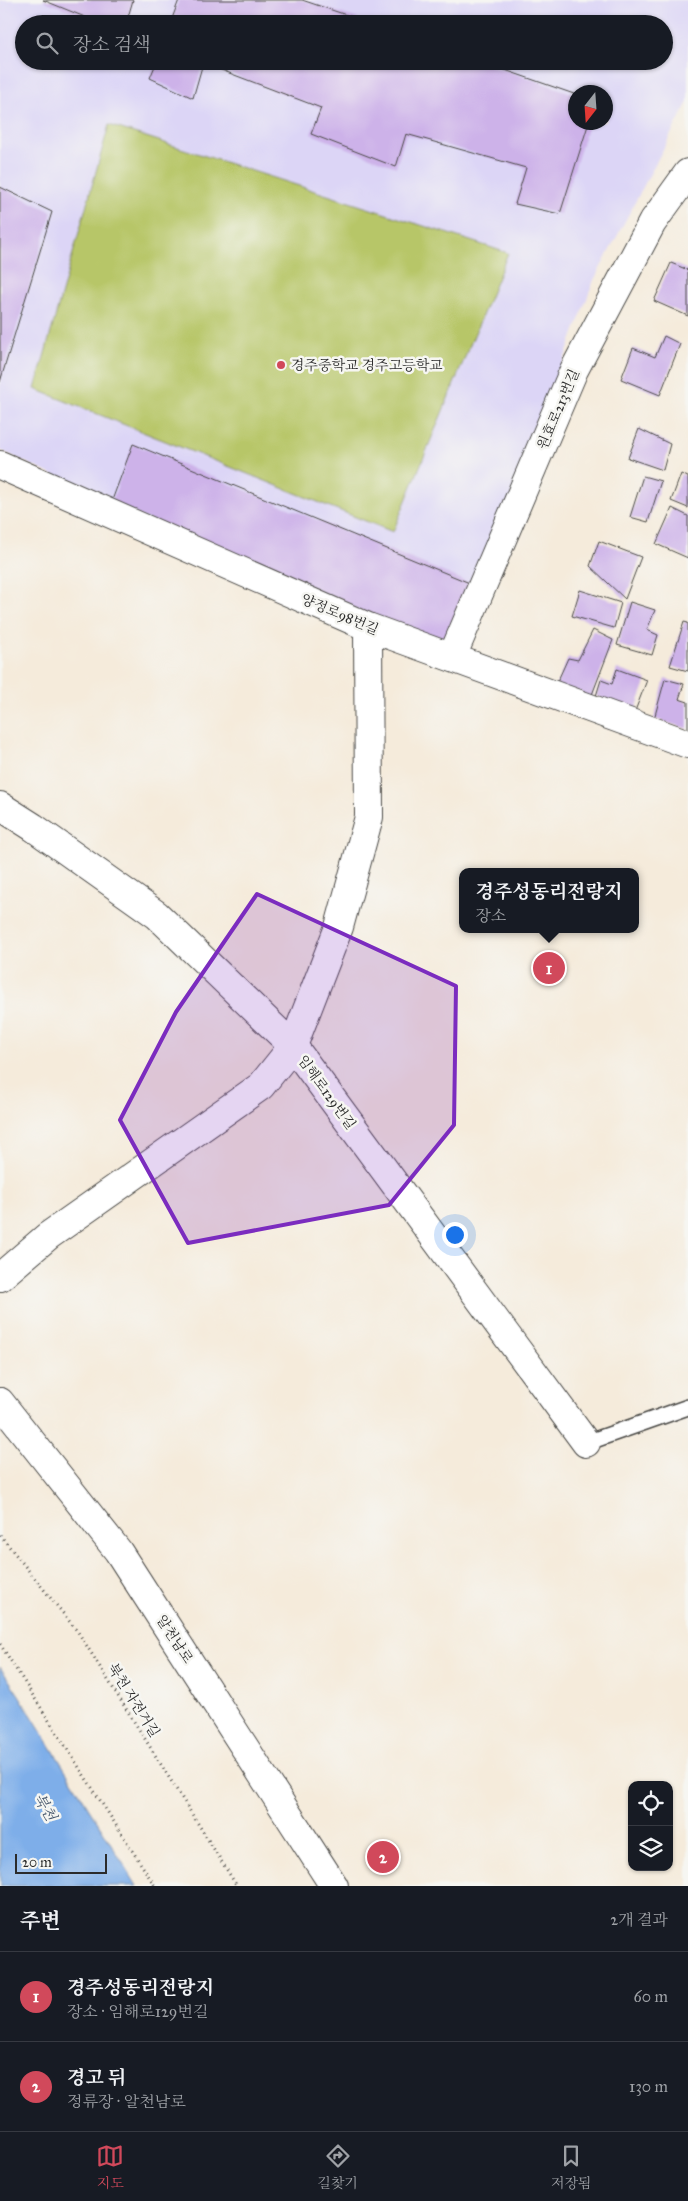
<!DOCTYPE html>
<html lang="ko">
<head>
<meta charset="utf-8">
<style>
	:root { --surface:#171b24; --page:#20242c; --text:#f1f3f6; --muted:#9ea1a6; --line:#363941; --accent:#d1495b }
	body { margin:0; font-family:"IM FELL Great Primer","Noto Serif KR",serif; background:var(--page); color:var(--text) }
	.controls { position:absolute; right:15px; bottom:15px; display:grid; overflow:hidden; border-radius:10px; box-shadow:0 1px 4px #0004 }
	.controls button { width:45px; height:45px; display:grid; place-items:center; padding:0; border:0; border-bottom:1px solid var(--line); background:var(--surface); color:var(--text); font:25px sans-serif }
	.compass { position:absolute; left:568px; top:85px; width:45px; height:45px; border-radius:50%; background:var(--surface); box-shadow:0 1px 4px #0004; rotate:197deg }
	.scale { position:absolute; left:15px; bottom:12px; width:92px; box-sizing:border-box; padding-left:5px; border:2px solid #2b2b2b; border-top:0; font-size:14px; line-height:18px; white-space:nowrap; color:#2b2b2b; -webkit-text-stroke:4px #f6f6f2; paint-order:stroke }
	.you { position:absolute; left:454px; top:1234px; width:18px; height:18px; margin:-12px; border:4px solid #fff; border-radius:50%; background:#1a73e8; box-shadow:0 0 0 8px #1a73e833 }
	.badge { display:grid; place-items:center; width:32px; height:32px; border-radius:50%; background:var(--accent); color:#fff; font-size:16px; font-weight:700 }
	.pin { position:absolute; translate:-50% -50%; border:2px solid #fff; box-shadow:0 1px 5px #0006 }
	.popup { position:absolute; left:459px; top:868px; width:180px; height:65px; box-sizing:border-box; display:grid; place-content:center; border-radius:10px; background:var(--surface); filter:drop-shadow(0 1px 4px #0005); font-size:16px; white-space:nowrap; color:var(--muted) }
	.popup b { font-size:19px; color:var(--text) }
	.popup::after { content:''; position:absolute; left:50%; top:100%; margin-left:-10px; border:10px solid transparent; border-top-color:var(--surface) }
	.list { margin:0; padding:0; list-style:none }
	h2 { display:flex; justify-content:space-between; align-items:center; height:65px; margin:0; padding:0 20px; font-size:21px }
	h2 small { font-size:16px; font-weight:400; color:var(--muted) }
	.list li { display:grid; grid-template-columns:32px 1fr auto; gap:15px; align-items:center; box-sizing:border-box; height:90px; padding:0 20px; border-top:1px solid var(--line) }
	.list b { display:block; font-size:19px; white-space:nowrap }
	.list p { margin:0; font-size:16px; white-space:nowrap; color:var(--muted) }
	.list em { font-size:16px; font-style:normal; color:var(--muted) }
	.icon { flex:none; width:28px; height:28px; fill:none; stroke:currentColor; stroke-width:2; stroke-linecap:round; stroke-linejoin:round }
	.map { position:relative; flex:none; width:688px; height:1886px; overflow:hidden }
	.search { position:absolute; background:var(--surface); box-shadow:0 1px 4px #0004; left:15px; right:15px; top:15px; height:55px; display:flex; align-items:center; gap:12px; box-sizing:border-box; padding:0 18px; border-radius:28px; color:var(--muted); font-size:19px }
	.sheet { height:245px; background:var(--surface) }
	nav { display:flex; justify-content:space-around; align-items:center; box-sizing:border-box; height:70px; border-top:1px solid var(--line); background:var(--surface); font-size:14px; color:var(--muted) }
	nav a { display:grid; justify-items:center; gap:2px }
	nav .on { color:var(--accent) }
	.map>svg:first-child { display:block }
</style>
</head>
<body>
<div class="map">
<svg width="688" height="1886" viewBox="0 0 688 1886">
	<rect width="100%" height="100%" fill="#f6f6f2"/>
	<filter id="ink" filterUnits="userSpaceOnUse"><feTurbulence type="fractalNoise" baseFrequency=".02" numOctaves="2"/><feDisplacementMap in="SourceGraphic" scale="10" xChannelSelector="R" yChannelSelector="G"/><feConvolveMatrix kernelMatrix="1 2 1 2 8 2 1 2 1" color-interpolation-filters="sRGB"/></filter>
	<filter id="wash" filterUnits="userSpaceOnUse"><feTurbulence type="fractalNoise" baseFrequency=".0096" numOctaves="4" result="noise"/><feDisplacementMap in="SourceGraphic" scale="20" xChannelSelector="R" yChannelSelector="G"/><feGaussianBlur stdDeviation="1.12" result="paint"/><feColorMatrix in="noise" values="0 0 0 0 0 0 0 0 0 0 0 0 0 0 0 0 0 1.4 0 .05"/><feComposite in="paint" operator="in"/></filter>
	<g filter="url(#wash)">
		<rect width="100%" height="100%" fill="#f5ebdb"/>
		<path fill="#dcd5f6" fill-rule="evenodd" d="M0 0H688V102L594 280 452 657 343 614 0 450ZM24 24H664V61H24ZM576 92H606V122H576Z"/>
		<path fill="#b7c668" stroke="#71784a" d="M109 125 508 253 393 532 35 389Z"/>
		<path fill="#7eaee9" stroke="#546c8a" d="M0 1667 19 1695 137 1886H0Z"/>
		<g id="blocks">
			<path fill="#cdb2e9" d="M43 0H133L126 24H102Z
				M179 0H302L370 23 170 24Z
				M157 61H479L574 94 573 114 576 115V122H589L560 214 515 204 526 168 406 134 396 167 311 134 321 108 203 63 193 98 150 78Z
				M0 187 52 212 0 382Z
				M671 263 688 270V316L654 301Z
				M664 336 680 344 660 395 621 379 633 348 655 357Z
				M639 429 670 444 663 470 628 458Z
				M133 444 472 584 451 651 111 503Z
				M681 474 688 477V508L671 501Z
				M643 476 661 481 648 522 630 517Z
				M672 508 688 516V558L656 544Z
				M599 541 641 557 625 599 590 566Z
				M580 590 621 603 614 628 572 616Z
				M630 602 655 610 647 630 658 635 652 655 617 645Z
				M684 622 688 623V671L670 666Z
				M593 630 613 640 588 705 554 689 568 658 578 660Z
				M617 669 647 680 635 711 596 696 601 680 612 684Z
				M665 679 684 684 679 699 688 702V729L654 719Z"/>
		</g>
	</g>
	<g filter="url(#ink)">
		<use href="#blocks" fill-opacity="0" stroke="#494845" stroke-width="1"/>
		<g fill="none" stroke-linecap="round" stroke-linejoin="round">
			<defs>
				<path id="lane" d="M586 1443 688 1407"/>
				<path id="street" d="M0 465 368 627 688 744
					M452 657 574 370 652 223 688 173
					M0 806 33 827 157 915 293 1046 586 1443
					M0 1277 48 1236 261 1086 293 1046 339 927 369 817 368 627"/>
				<path id="secondary" d="M0 1402 118 1551 334 1886"/>
			</defs>
			<use href="#lane" stroke="#494845" stroke-width="18"/>
			<use href="#street" stroke="#494845" stroke-width="30"/>
			<use href="#secondary" stroke="#494845" stroke-width="30"/>
			<path stroke="#494845" stroke-width="3" stroke-dasharray="1 4" stroke-linecap="butt" d="M0 1535 78 1632 237 1886
				M0 1644 155 1886"/>
			<use href="#lane" stroke="#fff" stroke-width="15"/>
			<use href="#street" stroke="#fff" stroke-width="28"/>
			<use href="#secondary" stroke="#fff" stroke-width="28"/>
		</g>
	</g>
	<path fill="#7b2cbf" fill-opacity="0.2" stroke="#7b2cbf" stroke-width="4" stroke-linejoin="round" d="M257 894 456 986 454 1125 389 1205 188 1243 120 1120 176 1012Z"/>
	<circle fill="#d1495b" stroke="#f6f6f2" stroke-width="2" cx="281" cy="365" r="5"/>
	<g text-anchor="middle" stroke-width="5" stroke-linejoin="round" paint-order="stroke">
		<g font-size="14" fill="#2b2b2b" stroke="#f6f6f2" text-anchor="start">
			<text x="291" y="370">경주중학교 경주고등학교</text>
		</g>
		<g font-size="14" fill="#2b2b2b" stroke="#f6f6f2">
			<text transform="translate(558 409) rotate(-67)" y="5">원효로213번길</text>
			<text transform="translate(340 614) rotate(23)" y="5">양정로98번길</text>
			<text transform="translate(327 1092) rotate(54)" y="5">임해로129번길</text>
			<text transform="translate(175 1639) rotate(57)" y="5">알천남로</text>
			<text transform="translate(134 1700) rotate(58)" y="5">북천 자전거길</text>
		</g>
		<g font-size="15" font-style="italic" fill="#48596e" stroke="#f6f6f2">
			<text transform="translate(45 1807) rotate(60)" y="5">북천</text>
		</g>
	</g>
</svg>
<div class="controls">
<button><svg class="icon" aria-label="locate" viewBox="0 0 24 24"><circle cx="12" cy="12" r="6"/><path d="M12 2v4M12 18v4M2 12h4M18 12h4"/></svg></button>
<button><svg class="icon" aria-label="layers" viewBox="0 0 24 24"><path d="M12 4l9 5-9 5-9-5zM3 14l9 5 9-5"/></svg></button>
</div>
<svg class="compass" viewBox="-18 -18 36 36"><path d="M0-13l5 13h-10z" fill="#e53935"/><path d="M0 13l5-13h-10z" fill="#9ea1a6"/></svg>
<div class="scale">20 m</div>
<div class="you"></div>
<div class="pin badge" style="left:549px;top:968px">1</div>
<div class="popup"><b>경주성동리전랑지</b>장소</div>
<div class="pin badge" style="left:383px;top:1857px">2</div>
<div class="search"><svg class="icon" aria-label="search" viewBox="0 0 24 24"><circle cx="10" cy="10" r="6"/><path d="M15 15l6 6"/></svg>장소 검색</div>
</div>
<section class="sheet">
<h2>주변<small>2개 결과</small></h2>
<ul class="list">
<li><span class="badge">1</span><div><b>경주성동리전랑지</b><p>장소 · 임해로129번길</p></div><em>60 m</em></li>
<li><span class="badge">2</span><div><b>경고 뒤</b><p>정류장 · 알천남로</p></div><em>130 m</em></li>
</ul>
</section>
<nav>
<a class="on"><svg class="icon" aria-label="map" viewBox="0 0 24 24"><path d="M3 6l6-2 6 2 6-2v14l-6 2-6-2-6 2zM9 4v14M15 6v14"/></svg>지도</a>
<a><svg class="icon" aria-label="directions" viewBox="0 0 24 24"><path d="M12 3l9 9-9 9-9-9zM9 14v-3h6M13 9l2 2-2 2"/></svg>길찾기</a>
<a><svg class="icon" aria-label="saved" viewBox="0 0 24 24"><path d="M7 4h10v16l-5-4-5 4z"/></svg>저장됨</a>
</nav>
</body>
</html>
